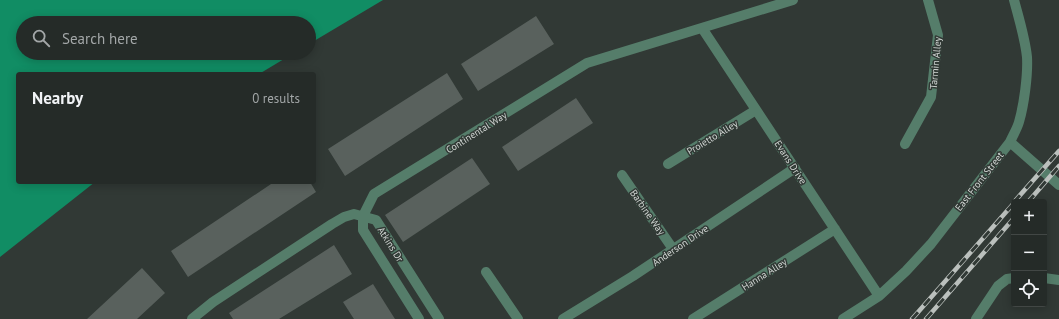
<!DOCTYPE html>
<html lang="en">
<head>
<meta charset="utf-8">
<style>
	:root { --surface:#252b28; --page:#2d3330; --text:#f1f3f6; --muted:#a3a7a8; --line:#424745 }
	body { margin:0; font-family:"PT Sans",sans-serif; background:var(--page); color:var(--text) }
	.controls { position:absolute; right:12px; bottom:12px; display:grid; overflow:hidden; border-radius:4px; box-shadow:0 2px 10px #0003 }
	.controls button { width:36px; height:36px; display:grid; place-items:center; padding:0; border:0; border-bottom:1px solid var(--line); background:var(--surface); color:var(--text); font:20px sans-serif }
	.list { margin:0; padding:0; list-style:none }
	h2 { display:flex; justify-content:space-between; align-items:center; height:52px; margin:0; padding:0 16px; font-size:17px }
	h2 small { font-size:13px; font-weight:400; color:var(--muted) }
	.icon { flex:none; width:22px; height:22px; fill:none; stroke:currentColor; stroke-width:2; stroke-linecap:round; stroke-linejoin:round }
	.map { position:relative; flex:none; width:1059px; height:319px; overflow:hidden }
	.search { position:absolute; background:var(--surface); box-shadow:0 2px 10px #0003; left:16px; top:16px; width:300px; height:44px; display:flex; align-items:center; gap:10px; box-sizing:border-box; padding:0 14px; border-radius:22px; color:var(--muted); font-size:15px }
	.panel { position:absolute; background:var(--surface); box-shadow:0 2px 10px #0003; left:16px; top:72px; width:300px; height:112px; border-radius:4px }
	.map>svg:first-child { display:block }
</style>
</head>
<body>
<div class="map">
<svg width="1059" height="319" viewBox="0 0 1059 319">
	<rect width="100%" height="100%" fill="#313935"/>
	<path fill="#118d64" d="M0 0H383L309 44V23H23V53H294L259 74H18V182H95L0 257Z"/>
	<path fill="#59615d" d="M536 16 554 44 478 91 461 64Z
		M447 73 463 99 345 176 328 149Z
		M576 98 593 123 518 171 502 147Z
		M472 158 490 184 403 242 385 215Z
		M274 182H310L316 192 188 277 171 251Z
		M334 245 352 274 279 319H233L229 313Z
		M142 268 165 293 137 319H87Z
		M373 284 388 308 395 319H354L352 316 343 302Z"/>
	<g fill="none" stroke-linecap="round" stroke-linejoin="round">
		<path stroke="#557d6a" stroke-width="10" d="M702 28 879 296
			M1010 142 1059 185
			M905 144 931 97 938 35 928 0
			M668 164 756 110
			M622 175 673 249
			M486 272 518 319
			M1044 278 1059 280
			M192 319 213 302 332 224 344 217 354 214 376 220 439 319
			M419 319 363 230V216L374 194 587 63 793 0
			M563 319 633 276 795 168
			M693 319 835 229
			M843 319 879 296 906 271 931 244 1010 142C1013 135 1017 129 1019 122 1024 105 1028 75 1027 57 1025 38 1019 19 1014 0
			M976 319 998 286 1007 279 1014 278"/>
		<defs>
			<path id="rail" d="M1014 202 1059 151
				M1028 202 1059 166
				M912 319 1014 203
				M926 319 1014 218"/>
		</defs>
		<use href="#rail" stroke="#bbc0bd" stroke-width="4.5"/>
		<use href="#rail" stroke="#313935" stroke-width="3" stroke-dasharray="9" stroke-linecap="butt"/>
	</g>
	<g text-anchor="middle" stroke-width="3" stroke-linejoin="round" paint-order="stroke">
		<g font-size="10" fill="#d1d6d3" stroke="#313935">
			<text transform="translate(935 63) rotate(-85)" y="4">Tarmin Alley</text>
			<text transform="translate(476 132) rotate(-32)" y="4">Continental Way</text>
			<text transform="translate(712 137) rotate(-31)" y="4">Proietto Alley</text>
			<text transform="translate(791 162) rotate(57)" y="4">Evans Drive</text>
			<text transform="translate(979 181) rotate(-52)" y="4">East Front Street</text>
			<text transform="translate(648 212) rotate(55)" y="4">Barbine Way</text>
			<text transform="translate(391 244) rotate(58)" y="4">Atkins Dr</text>
			<text transform="translate(680 245) rotate(-34)" y="4">Anderson Drive</text>
			<text transform="translate(764 274) rotate(-32)" y="4">Hanna Alley</text>
		</g>
	</g>
</svg>
<div class="controls">
<button>+</button>
<button>−</button>
<button><svg class="icon" aria-label="locate" viewBox="0 0 24 24"><circle cx="12" cy="12" r="6"/><path d="M12 2v4M12 18v4M2 12h4M18 12h4"/></svg></button>
</div>
<div class="search"><svg class="icon" aria-label="search" viewBox="0 0 24 24"><circle cx="10" cy="10" r="6"/><path d="M15 15l6 6"/></svg>Search here</div>
<section class="panel">
<h2>Nearby<small>0 results</small></h2>
<ul class="list">
</ul>
</section>
</div>
</body>
</html>
